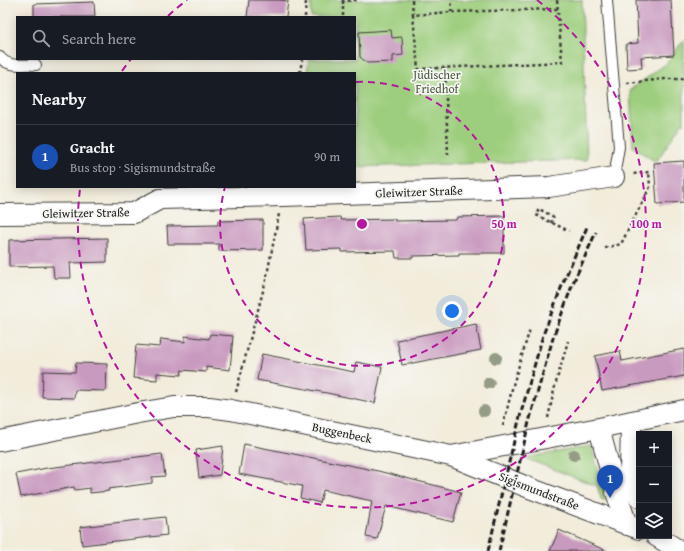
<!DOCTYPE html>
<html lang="en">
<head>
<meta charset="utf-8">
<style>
	:root { --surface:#171b24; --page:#242831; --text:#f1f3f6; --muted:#9ea1a6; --line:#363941; --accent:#d690ce }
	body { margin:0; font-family:"Gentium Book Plus",serif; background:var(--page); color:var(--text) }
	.controls { position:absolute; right:12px; bottom:12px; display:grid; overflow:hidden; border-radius:0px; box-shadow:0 2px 10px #0003 }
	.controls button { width:36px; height:36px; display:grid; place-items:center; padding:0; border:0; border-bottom:1px solid var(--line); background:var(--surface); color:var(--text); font:20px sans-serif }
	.you { position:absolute; left:452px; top:311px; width:14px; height:14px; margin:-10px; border:3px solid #fff; border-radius:50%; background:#1a73e8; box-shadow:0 0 0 6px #1a73e833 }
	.badge { display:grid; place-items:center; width:26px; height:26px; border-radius:50%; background:var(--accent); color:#fff; font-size:13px; font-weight:700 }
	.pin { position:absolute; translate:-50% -33px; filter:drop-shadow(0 1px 2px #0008) }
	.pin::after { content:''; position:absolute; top:21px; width:14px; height:12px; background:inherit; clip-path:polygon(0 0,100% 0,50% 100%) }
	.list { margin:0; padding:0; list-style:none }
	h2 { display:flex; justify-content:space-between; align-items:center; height:52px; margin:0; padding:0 16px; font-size:17px }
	h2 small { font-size:13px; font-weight:400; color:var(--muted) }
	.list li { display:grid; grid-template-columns:26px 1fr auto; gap:12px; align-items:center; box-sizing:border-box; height:64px; padding:0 16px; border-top:1px solid var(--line) }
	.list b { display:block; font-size:15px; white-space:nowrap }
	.list p { margin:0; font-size:13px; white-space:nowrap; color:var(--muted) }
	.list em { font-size:13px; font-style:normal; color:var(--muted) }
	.icon { flex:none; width:22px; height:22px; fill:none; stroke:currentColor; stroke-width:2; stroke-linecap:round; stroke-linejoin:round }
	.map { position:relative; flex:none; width:684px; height:551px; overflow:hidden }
	.search { position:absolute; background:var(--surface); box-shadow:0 2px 10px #0003; left:16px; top:16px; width:340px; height:44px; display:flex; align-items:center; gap:10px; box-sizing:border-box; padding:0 14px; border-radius:0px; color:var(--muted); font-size:15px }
	.panel { position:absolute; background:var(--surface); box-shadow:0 2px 10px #0003; left:16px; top:72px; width:340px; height:116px; border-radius:0px }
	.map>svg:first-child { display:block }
</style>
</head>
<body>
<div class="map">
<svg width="684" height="551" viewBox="0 0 684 551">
	<rect width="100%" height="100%" fill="#f6f6f2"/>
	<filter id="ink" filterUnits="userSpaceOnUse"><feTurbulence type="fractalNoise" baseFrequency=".025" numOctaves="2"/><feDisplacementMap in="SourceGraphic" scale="8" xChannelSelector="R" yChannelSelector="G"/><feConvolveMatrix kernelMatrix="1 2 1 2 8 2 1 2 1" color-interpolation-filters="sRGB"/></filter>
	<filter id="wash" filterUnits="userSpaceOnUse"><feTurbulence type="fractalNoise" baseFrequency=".012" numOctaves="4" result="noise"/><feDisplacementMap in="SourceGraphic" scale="16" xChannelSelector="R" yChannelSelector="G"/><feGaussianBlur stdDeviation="0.9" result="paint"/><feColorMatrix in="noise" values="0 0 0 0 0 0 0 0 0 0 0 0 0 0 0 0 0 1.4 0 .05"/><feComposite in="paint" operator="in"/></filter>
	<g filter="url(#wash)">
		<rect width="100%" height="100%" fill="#f2ecdb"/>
		<path fill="#9dce7d" stroke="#5c754c" d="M311 0H582L587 160 355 167V73H307L309 59H355V17H311Z
			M684 39V124L682 123 656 162 633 147 630 90 667 63Z
			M591 446 606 497 604 501 601 499 597 486 524 458Z"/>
		<g id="blocks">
			<path fill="#c99ac0" d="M249 0H279L288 1 286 17H247Z
				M636 0H671L674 55 641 57 642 68 627 69 626 44 638 43Z
				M94 2 95 17H34V4Z
				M391 30 392 38 402 37 403 55 393 56V62L367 63 360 57 359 32Z
				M684 161V202L657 204 654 163Z
				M504 216V253H459V255L413 256V258H396L395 251 342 252V249L306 250 304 219 340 217 341 220 395 219V221L456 220 457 217Z
				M263 220V250L219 251V244H168L167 226 218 225V221Z
				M107 238V262L70 263 71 278H54L53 266 9 267V240Z
				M476 324 481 350 402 365 397 340Z
				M210 334 233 336 230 370 206 367V372L182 370 181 375 157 373V380L133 378 136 345 160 347 161 339 185 342V336L209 339Z
				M684 349V376L602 391 595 356 620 351 622 361Z
				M262 354 354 372 356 362 382 367 375 403 327 393 257 380Z
				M76 363 107 364 106 391 75 390 74 398 42 397 43 371 75 372Z
				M244 444 378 471 461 492 453 522 386 506 377 539 366 537 372 501 323 490 320 503 309 500 300 498 302 486 239 474Z
				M223 446 220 475 199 478 196 450Z
				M162 454 165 476 152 477V483L108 489 109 491 90 493V488L75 490 74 487 21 497 16 474 47 468Z
				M165 517 167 535 82 545 80 527Z
				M559 530 607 551H550Z"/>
		</g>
	</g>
	<g filter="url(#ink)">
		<use href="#blocks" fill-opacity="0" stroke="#3c3b39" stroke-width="1"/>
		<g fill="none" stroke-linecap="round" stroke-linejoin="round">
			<defs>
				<path id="lane" d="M607 0 619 147 614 177
					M0 57C8 68 24 64 36 65"/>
				<path id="street" d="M0 214 134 213 160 199 283 196 549 187 614 177
					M631 421 630 474 639 497
					M599 428 616 492 627 525
					M0 441 138 413 174 407H209L231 410 451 456 599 428 684 410
					M451 456 532 489 639 529
					M656 536 680 551"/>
			</defs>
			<use href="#lane" stroke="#3c3b39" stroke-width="12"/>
			<use href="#street" stroke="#3c3b39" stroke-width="22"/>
			<path stroke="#3c3b39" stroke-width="2.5" stroke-dasharray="3 3" stroke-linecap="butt" d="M342 0 343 1 359 0
				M412 0 413 15
				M557 0 562 62 418 69 413 15 451 12 558 9
				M343 1V17
				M451 12 452 0
				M305 17 306 0
				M445 68 448 155
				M300 73 302 59
				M627 83 665 79H684
				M554 217 539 209 536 215 569 231
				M605 248 621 244 650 187 649 172 633 174
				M236 392 266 280 279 214
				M548 418 555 386 568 341
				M503 426 513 385 530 329"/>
			<use href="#lane" stroke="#fff" stroke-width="10"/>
			<use href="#street" stroke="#fff" stroke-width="20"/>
			<path stroke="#1c1c1c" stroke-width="3" stroke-dasharray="6 3" stroke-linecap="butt" d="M488 551 519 420 543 335 563 283 587 227
				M499 551 529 422 553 338 573 283 596 232"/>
			<path stroke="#3c3b39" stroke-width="2.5" stroke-dasharray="3 3" stroke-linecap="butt" d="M551 223 554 217"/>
		</g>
		<g fill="#959c85">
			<circle cx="496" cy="358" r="6"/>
			<circle cx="489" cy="383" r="6"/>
			<circle cx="484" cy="411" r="6"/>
			<circle cx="574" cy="455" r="6"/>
		</g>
	</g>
	<g fill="none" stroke="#b5179e" stroke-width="2" stroke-dasharray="7 5">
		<path d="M356 82A142 142 0 1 1 225 187"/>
		<path d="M122 71A284 284 0 0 1 131 59M168 16A284 284 0 0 1 187 0M537 0A284 284 0 1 1 80 189"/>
	</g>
	<g text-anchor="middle" stroke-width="3.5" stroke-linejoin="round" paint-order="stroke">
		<g font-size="12" fill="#495a3e" stroke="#f6f6f2">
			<text x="437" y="79">Jüdischer<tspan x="437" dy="14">Friedhof</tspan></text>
		</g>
		<g font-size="12" fill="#1c1c1c" stroke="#f6f6f2">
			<text transform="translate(419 192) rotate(-2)" y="4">Gleiwitzer Straße</text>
			<text transform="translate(86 213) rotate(-1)" y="4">Gleiwitzer Straße</text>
			<text transform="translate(342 433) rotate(12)" y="4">Buggenbeck</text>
			<text transform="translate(539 491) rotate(21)" y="4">Sigismundstraße</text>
		</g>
	</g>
	<circle cx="362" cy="224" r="6" fill="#b5179e" stroke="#f6f6f2" stroke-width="2"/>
	<g font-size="12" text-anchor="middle" font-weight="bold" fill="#b5179e" stroke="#f6f6f2" stroke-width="3.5" stroke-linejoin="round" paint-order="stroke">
		<text x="504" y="228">50 m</text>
		<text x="646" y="228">100 m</text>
	</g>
</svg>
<div class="controls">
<button>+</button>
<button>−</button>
<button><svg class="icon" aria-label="layers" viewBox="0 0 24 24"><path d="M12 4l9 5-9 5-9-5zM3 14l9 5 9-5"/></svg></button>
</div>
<div class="you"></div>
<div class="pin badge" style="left:610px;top:498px;background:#1a4fb4">1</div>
<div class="search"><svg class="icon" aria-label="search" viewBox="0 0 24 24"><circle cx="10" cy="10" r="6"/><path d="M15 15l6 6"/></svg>Search here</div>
<section class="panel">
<h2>Nearby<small></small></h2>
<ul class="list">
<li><span class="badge" style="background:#1a4fb4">1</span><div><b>Gracht</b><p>Bus stop · Sigismundstraße</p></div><em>90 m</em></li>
</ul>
</section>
</div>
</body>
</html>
